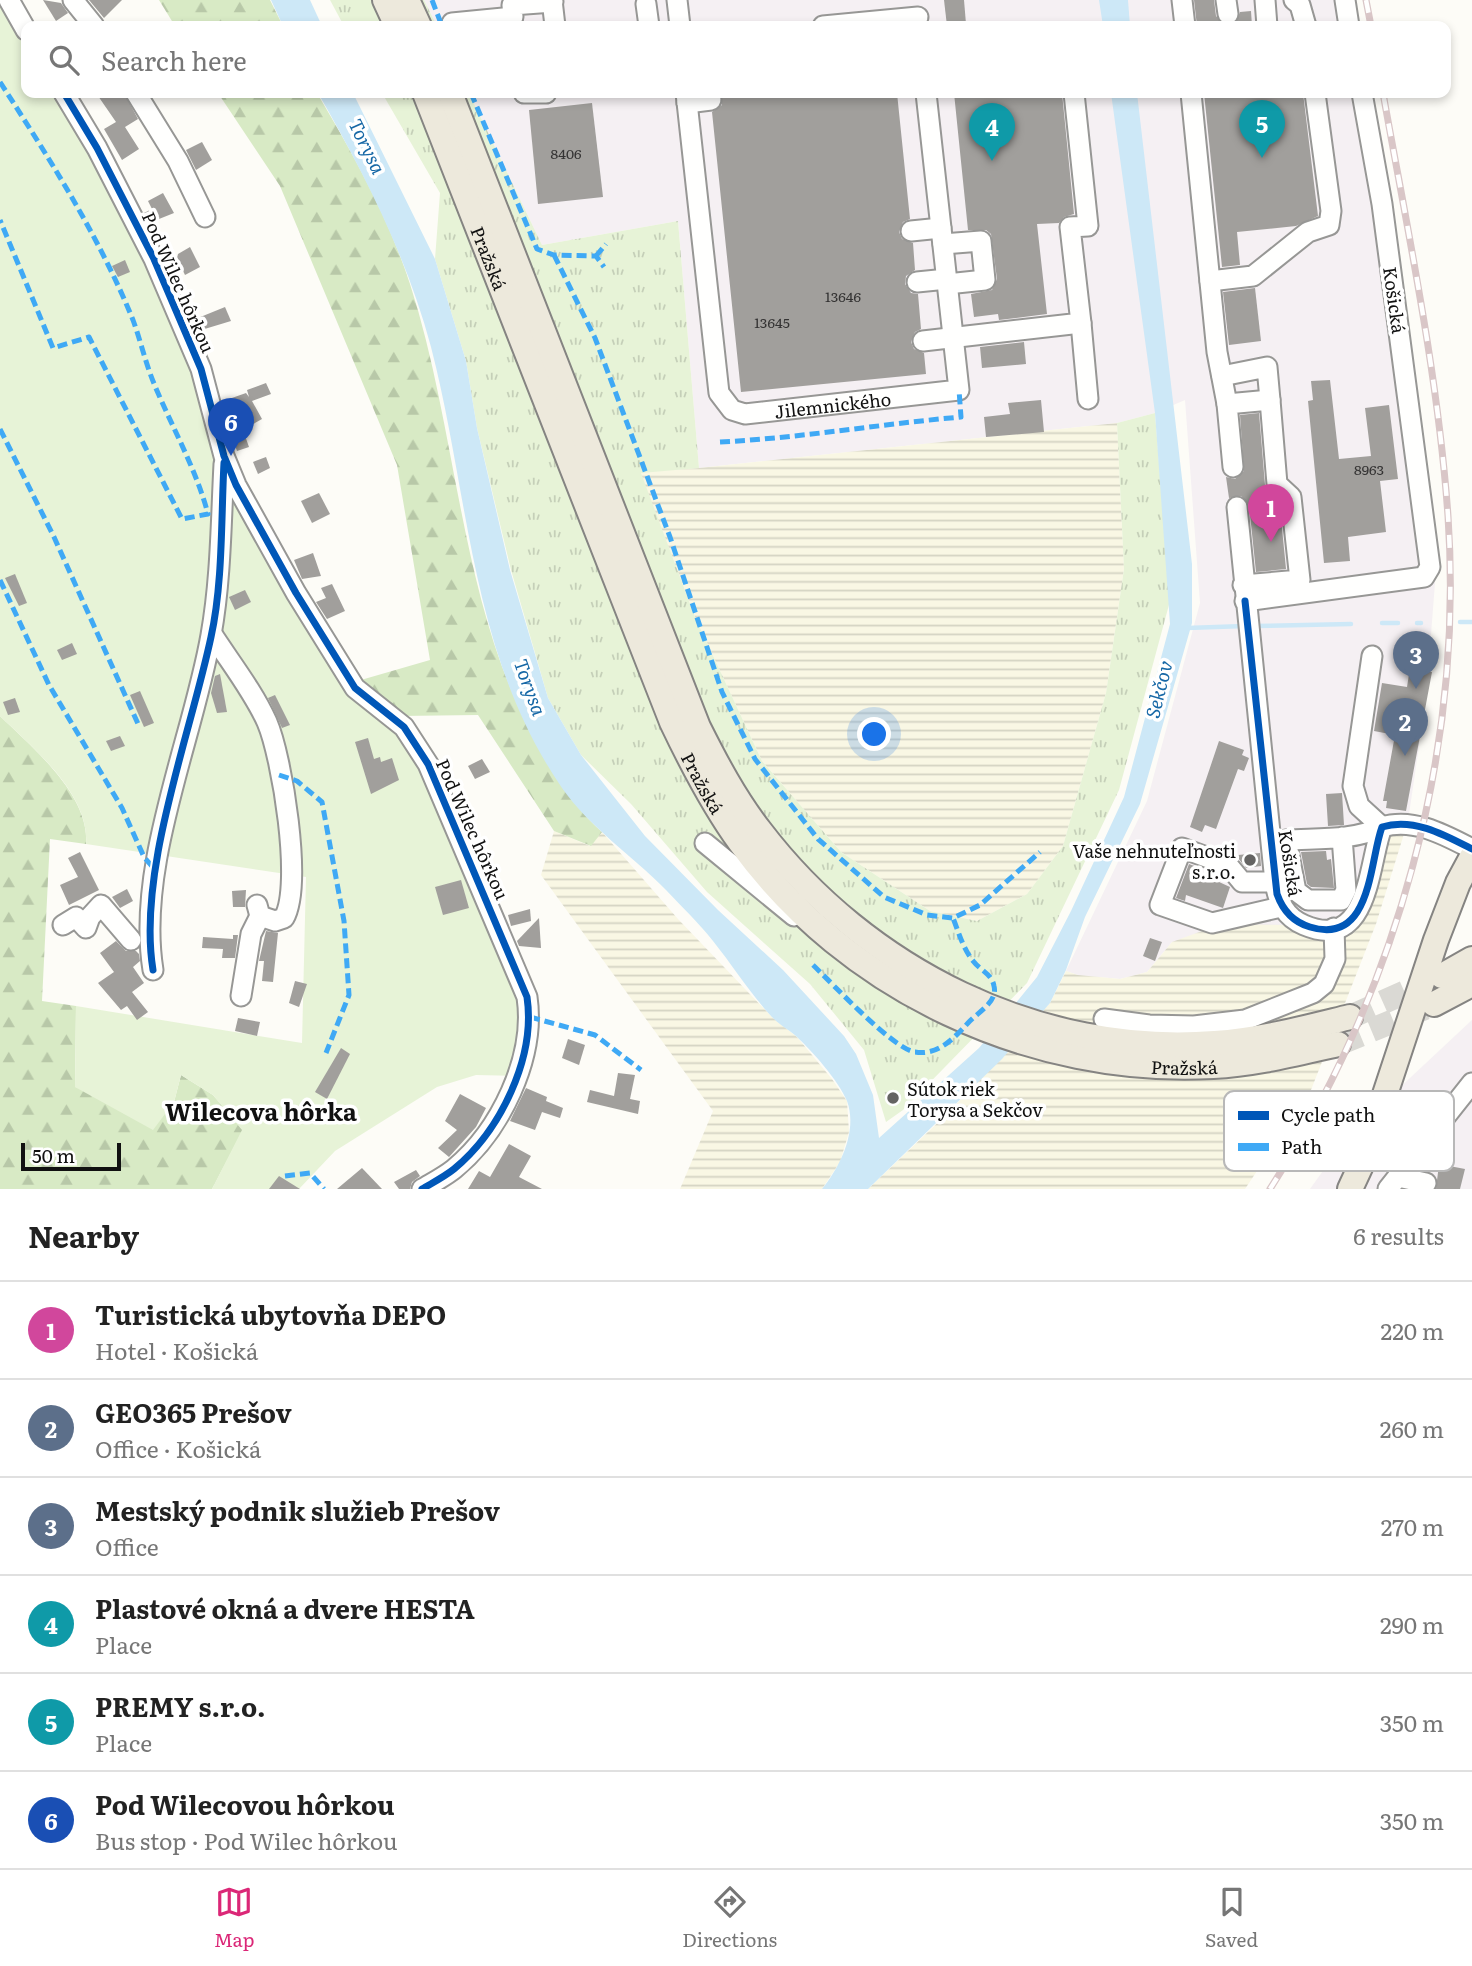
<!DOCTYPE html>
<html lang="en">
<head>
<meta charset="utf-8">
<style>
  :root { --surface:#fff; --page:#f6f6f6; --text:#222; --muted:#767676; --line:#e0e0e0; --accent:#db2777 }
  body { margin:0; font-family:Literata,serif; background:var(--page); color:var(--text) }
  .scale { position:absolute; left:21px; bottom:18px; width:100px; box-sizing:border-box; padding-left:7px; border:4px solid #111; border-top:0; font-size:19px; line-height:24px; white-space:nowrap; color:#111; -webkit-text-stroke:5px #fff; paint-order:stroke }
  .you { position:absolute; left:875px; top:735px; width:24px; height:24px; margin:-18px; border:5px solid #fff; border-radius:50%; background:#1a73e8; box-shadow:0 0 0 10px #1a73e833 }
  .badge { display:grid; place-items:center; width:46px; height:46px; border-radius:50%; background:var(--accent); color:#fff; font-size:23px; font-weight:700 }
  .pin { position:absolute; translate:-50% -58px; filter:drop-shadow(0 2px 4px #0008) }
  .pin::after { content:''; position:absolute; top:37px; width:24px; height:21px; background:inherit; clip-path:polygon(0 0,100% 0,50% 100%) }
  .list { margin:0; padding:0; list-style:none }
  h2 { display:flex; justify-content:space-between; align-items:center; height:91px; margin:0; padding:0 28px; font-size:30px }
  h2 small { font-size:23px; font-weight:400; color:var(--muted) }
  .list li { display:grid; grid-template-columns:46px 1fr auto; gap:21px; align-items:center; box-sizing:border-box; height:98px; padding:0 28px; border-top:2px solid var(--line) }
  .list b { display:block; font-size:26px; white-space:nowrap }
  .list p { margin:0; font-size:23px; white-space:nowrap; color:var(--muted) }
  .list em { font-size:23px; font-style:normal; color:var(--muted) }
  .icon { flex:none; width:38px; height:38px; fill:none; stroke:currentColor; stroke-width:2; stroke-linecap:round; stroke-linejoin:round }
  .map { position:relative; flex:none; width:1472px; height:1189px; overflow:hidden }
  .search { position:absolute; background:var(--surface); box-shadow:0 4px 10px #0003; left:21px; right:21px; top:21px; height:77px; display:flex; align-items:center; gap:18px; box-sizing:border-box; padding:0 24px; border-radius:14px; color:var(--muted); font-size:26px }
  .sheet { height:679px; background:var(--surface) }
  nav { display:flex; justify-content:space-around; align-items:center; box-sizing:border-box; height:98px; border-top:2px solid var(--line); background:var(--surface); font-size:19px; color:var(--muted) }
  nav a { display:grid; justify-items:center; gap:4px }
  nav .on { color:var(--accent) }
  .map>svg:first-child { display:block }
</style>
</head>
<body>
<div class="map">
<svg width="1472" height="1189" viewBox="0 0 1472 1189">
  <defs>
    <pattern id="farmland-rules" width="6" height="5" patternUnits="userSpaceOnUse" patternTransform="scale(1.75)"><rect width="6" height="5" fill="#f9f7e4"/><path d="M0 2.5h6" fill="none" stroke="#d4d3c3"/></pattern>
    <pattern id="grass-tufts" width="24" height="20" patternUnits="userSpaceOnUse" patternTransform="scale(1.75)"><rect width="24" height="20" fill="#e7f3d7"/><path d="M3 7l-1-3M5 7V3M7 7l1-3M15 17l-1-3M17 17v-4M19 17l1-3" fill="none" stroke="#c5cfb8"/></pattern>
    <pattern id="forest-firs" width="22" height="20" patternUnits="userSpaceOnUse" patternTransform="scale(1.75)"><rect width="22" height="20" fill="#d8eac5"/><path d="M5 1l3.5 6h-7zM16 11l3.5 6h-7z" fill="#b8c8a8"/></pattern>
  </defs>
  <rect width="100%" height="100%" fill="#fdfcf7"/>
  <g fill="#f5f0f3">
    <path d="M424,0h931l5,26h-923z"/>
    <path d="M469,93h902l65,477 -10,129 -18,122 -49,95 -187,26 -25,30 -27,7 -42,-4 -12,-4 81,-170 53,-198 -15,-203 -30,13 -38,10 -418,45 -21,-247 -136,24z"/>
    <path d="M1472,1020v169h-162l38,-53z"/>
  </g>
  <g fill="url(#farmland-rules)">
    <path d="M1117,423l7,146 -18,124 -43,153 -36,48 -50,27 -47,-10 -89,-59 -79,-91 -67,-144 -55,-145 59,-4z"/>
    <path d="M1384,821h24l-32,103 -65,166 -66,99h-377l81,-77 101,-109 16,-32 12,4 42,4 27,-7 25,-30 49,-18 70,1 67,-9z"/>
    <path d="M554,831l36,15 12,-14 76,87 94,98 25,20 35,42 15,22 2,31 -9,30 -18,27h-142l33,-78 -172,-236z"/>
  </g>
  <g fill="url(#grass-tufts)">
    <path d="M330,0h94l13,26h-93z"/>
    <path d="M382,93h87l73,152 136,-24 21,247 -58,5 54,144 67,144 79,91 89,59 47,10 50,-27 36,-48 43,-153 18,-124 -7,-146 38,-10 15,188 -51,189 -92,193 -124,127 -17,12 -22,-72 -54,-66 -103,-92 -76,-88 -50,-49 -33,-57 -37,-128 -34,-142 -11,-67 -31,-102 5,-66z"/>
  </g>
  <g fill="url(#forest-firs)">
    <path d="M159,0h111l13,26h-108z"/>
    <path d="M218,93h99c36,61 71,123 93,191 52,161 49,342 143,486 15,23 28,44 49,62l-11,14 -37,-15 -76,-116 -78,1 -46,-34 76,-22 -33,-195 -117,-279z"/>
    <path d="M0,716c32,31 90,79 86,128l-36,-5 -8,162 34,5 -1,81 99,15 7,-27 32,20 30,35 -31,59h-212z"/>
  </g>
  <path fill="#e7f3d7" d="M0,0l26,27v66h39l88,140 69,176 -2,41 20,62 28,51 40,55 30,52 62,46 126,299 -11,61 -39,-1 -39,12 -102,64 -36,38h-87l30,-59 -29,-35 -32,-20 -7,27 -21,28 -78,-43 1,-81 226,37 4,-166 -220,-33c4,-50 -54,-97 -86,-128z"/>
  <g fill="#cde8f7">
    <path d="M271,0h39l12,26h-39z"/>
    <path d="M1099,0h29l2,26h-27z"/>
    <path d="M318,93h35l82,166 31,102 11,67 33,142 38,128 33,57 64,81 73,74 65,60 61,66 12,18 17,41 6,43 100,-90 58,-71 34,-66 53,-114 46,-173 -15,-211 -44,-320h26l55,471v59l-52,181 -55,113 -19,53 -16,33 -48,56 -134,130h-46c18,-22 36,-58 25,-88 -9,-21 -34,-49 -51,-65 -8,-7 -18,-12 -25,-20 -21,-23 -38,-50 -58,-75 -14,-18 -32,-35 -47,-51 -34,-35 -76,-62 -104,-102 -92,-134 -92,-290 -131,-441 -24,-90 -67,-174 -113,-254z"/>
  </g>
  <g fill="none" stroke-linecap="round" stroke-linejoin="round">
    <g stroke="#cde8f7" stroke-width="4.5">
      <path d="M1460,622h12"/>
      <path d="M1382,623h16"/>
      <path d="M1417,623h4"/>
      <path d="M1254,626l97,-2"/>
      <path d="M1187,628l58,-2"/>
    </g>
  </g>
  <g fill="#a19f9c">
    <path d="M43,0l18,3 7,10 -12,8z"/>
    <path d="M89,0h33l-18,18z"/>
    <path d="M944,0h20l2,24 -19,2z"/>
    <path d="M1194,0h20l2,16 8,10 12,-3 4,-11 11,-1 1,15h-55z"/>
    <path d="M96,93h28l14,26 -13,8 14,22 -17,11 -18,-31 12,-7z"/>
    <path d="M721,93h176l13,126 -7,3 -4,10 3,7 11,4 2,27 -9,6 -1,8 6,9 7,1 3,35 -6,3 -4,10 3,7 10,4 2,21 -185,18 -29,-280 10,-7z"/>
    <path d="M954,93h108l12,121 -10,3 -5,6 -22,1 10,90 -48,6 -1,-6 -24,3 -3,-23 21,-4 5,-11 -6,-45 -5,-4h-18z"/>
    <path d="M1204,93h99l15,123 -22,10 -59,6 3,33 -18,2z"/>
    <path d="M592,103l11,94 -65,7 -9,-94z"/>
    <path d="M202,142l10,18 -16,10 -10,-20z"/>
    <path d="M163,193l11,20 -25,10 -5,-10 8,-4 -4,-8z"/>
    <path d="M190,247l10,20 -15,8 -8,-17 1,-4z"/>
    <path d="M125,260l5,12 -12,5 -6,-11z"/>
    <path d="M1255,288l6,53 -32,4 -6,-53z"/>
    <path d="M225,307l6,14 -33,10 -5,-11z"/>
    <path d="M1024,342l2,22 -44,4 -2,-21z"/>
    <path d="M1330,380l9,79 32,-3 -6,-48 24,-3 9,74 -18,2 6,51 -38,5 2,24 -26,2 -16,-162 5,-1 -2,-19z"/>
    <path d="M266,383l5,11 -19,7 10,18 -21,12 2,-1 6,17 -12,4 -6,-17 9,-3 -11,-32 17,-6 3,4 -2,-7z"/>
    <path d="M1041,400l3,32 -58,5 -2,-20 26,-3 -2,-11z"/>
    <path d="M1259,413l6,72 7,11 1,13 7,-1 6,61 -30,3 -7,-67 -8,-9 -12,2 -3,-21 9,2 9,-8 -4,-56z"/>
    <path d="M266,457l4,11 -12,6 -5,-12z"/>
    <path d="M319,493l11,21 -18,9 -11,-22z"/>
    <path d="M313,553l8,23 -19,3 -8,-19z"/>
    <path d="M15,574l12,29 -8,3 -14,-28z"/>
    <path d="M332,584l13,27 -18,8 -11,-17 10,-4 -5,-10z"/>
    <path d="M245,590l6,12 -16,8 -6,-13z"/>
    <path d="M72,643l5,11 -15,6 -5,-10z"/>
    <path d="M1410,668l22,4 -26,139 -20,-3 1,-7h-4l12,-66 -21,-4 8,-48 25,4z"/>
    <path d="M220,674l7,38 -10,1 -6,-20 4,-17z"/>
    <path d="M140,691l14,32 -10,4 -14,-32z"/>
    <path d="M275,695l15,30 -8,3 -14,-30z"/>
    <path d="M15,698l5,14 -12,3 -5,-13z"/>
    <path d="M120,736l5,10 -14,5 -5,-10z"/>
    <path d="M368,738l6,21 6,-2 1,5 11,-4 7,22 -28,14 -16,-52z"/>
    <path d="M1219,741l25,9 -2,5 7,3 -5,13 -6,-2 -22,60 -11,-4 -3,7 -12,-5z"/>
    <path d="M482,759l8,13 -15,7 -7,-13z"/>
    <path d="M1342,793l2,32 -16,1 -2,-32z"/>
    <path d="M1326,851l1,9 4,-1 3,29 -23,-1 -4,-3 -6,-32z"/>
    <path d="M80,852l19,38 -30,15 -9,-20 18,-8 -10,-19z"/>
    <path d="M1260,853l1,13 -15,2 -8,-10v-3z"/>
    <path d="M1189,864l8,3 -2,4 35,16 -7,21 -37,-13 -1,6 -9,-3z"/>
    <path d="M461,880l8,28 -26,7 -8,-28z"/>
    <path d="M127,889l6,12 -13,7 -8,-11z"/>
    <path d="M246,890l-1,17h-12l-1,-16z"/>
    <path d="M530,909l1,12 -20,5 -3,-11z"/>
    <path d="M539,918l2,30 -22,-2 -2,-5z"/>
    <path d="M266,931l12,2 -5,49 -11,-1 2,-20h-5z"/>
    <path d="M233,935h5l-3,23h-13l1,-9 -21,-1 1,-11 30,2z"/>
    <path d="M1150,938l12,4 -7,19 -12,-5z"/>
    <path d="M116,941l10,10h10l3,3 1,7 -7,6 11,16 -12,9 16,20 -11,8 -10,-14 -6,4 -23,-27 16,-11 -14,-19z"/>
    <path d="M295,981l12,3 -8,23 -10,-4z"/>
    <path d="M238,1018l22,4 -3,14 -22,-5z"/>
    <path d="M568,1039l17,6 -6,20 -17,-7z"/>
    <path d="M341,1048l9,6 -23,45 -12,-7z"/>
    <path d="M618,1073l17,2 -5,24 10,2 -2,13 -51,-12 3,-12 24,6z"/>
    <path d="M526,1088l21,9 -1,4 17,7 -3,10 -18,-6 -7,18 -25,-9z"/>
    <path d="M460,1094l26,14 -10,19 -27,30 -11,-9 19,-18 -12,-9z"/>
    <path d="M509,1144l22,12 -12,21 23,12h-74l11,-18 11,6z"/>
    <path d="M1439,1164l26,5 -5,20h-24z"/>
    <path d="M362,1168l20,21h-45z"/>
    <path d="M416,1170l4,6 -8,6 -2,7h-11l-5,-7z"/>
    <path d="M279,1176l21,13h-31z"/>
  </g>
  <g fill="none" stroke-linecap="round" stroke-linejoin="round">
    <g stroke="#dad9d4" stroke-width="24" stroke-dasharray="24 12" stroke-linecap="butt">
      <path d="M1350,1017l85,-38"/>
      <path d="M1338,1044l87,-36"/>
    </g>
    <g stroke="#979795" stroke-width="23">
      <g id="minor">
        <path d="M9,0l17,30"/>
        <path d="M73,0l21,26"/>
        <path d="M552,0l3,26"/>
        <path d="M677,0l3,26"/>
        <path d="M1182,0l3,26"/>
        <path d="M1226,0l2,14"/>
        <path d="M1265,0l2,26"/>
        <path d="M1294,0l6,5 6,21"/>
        <path d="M1345,0l4,26"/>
        <path d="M646,4l3,22"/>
        <path d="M452,23l61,-6 -1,-12 41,-3"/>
        <path d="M823,26l95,-9"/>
        <path d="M64,93l33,55 57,111 47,110 23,87 12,29 60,108 59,95 49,39 24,37 99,233c9,61 -27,134 -73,172 -10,8 -22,14 -32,20"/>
        <path d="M136,93l42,68 27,56"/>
        <path d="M524,93h22"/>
        <path id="s1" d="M686,93l33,300 13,17 13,4 214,-24 -33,-297"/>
        <path d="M1191,93l26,259 10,52"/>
        <path d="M687,103l24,-3"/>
        <path d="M911,231l30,-3"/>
        <path d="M943,244l38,-3 4,39 -38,4"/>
        <path d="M1210,281l43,-5 55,-44 21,-7 2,-14 -16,-118"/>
        <path d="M917,282l30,-3"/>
        <path d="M1081,323l7,76"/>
        <path d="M923,341l158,-18 -11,-96 18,-1 -14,-133"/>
        <path d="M1222,376l45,-9 3,33"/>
        <path d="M1233,467l-6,-63 43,-4 7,84 14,13 9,83 -57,5"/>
        <path d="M1237,507l38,375c3,20 10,35 29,43 66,28 64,-62 78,-98 31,-10 63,8 90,22"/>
        <path d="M1245,601l179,-24 6,-10 -48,-363 -20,-111"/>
        <path d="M212,634c18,28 41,57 55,88 15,35 36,163 17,196l-9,3 -15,-5 -3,-11"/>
        <path d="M1342,837l4,53 -5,10h-33l-12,-9 -10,-51c32,-2 66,1 96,-13l-23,-21 -6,-20 19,-130"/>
        <path d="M705,843l89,73"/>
        <path d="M1275,882h-33l-14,-17 -46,-17 -22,57 52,18 69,-16"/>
        <path d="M63,925l13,-8 10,11 4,-11 11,-12 30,35"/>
        <path d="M153,970c-17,-105 40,-231 58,-335 10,-56 10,-115 13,-171"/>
        <path d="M241,996l10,-62 9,-18"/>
        <path d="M1104,1019l45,6 45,1 51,-6 68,-27 11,-9 11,-25 -1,-31"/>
        <path d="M1383,1098l50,33"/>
        <path d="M1398,1177l28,6"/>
        <path d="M1388,1189l84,-106"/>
      </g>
    </g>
    <g stroke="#858482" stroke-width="28">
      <g id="major">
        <path d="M385,0l12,26"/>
        <path d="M407,0l12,26"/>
        <path id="s2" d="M425,93l247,629c20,42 41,83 68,120 107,148 292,234 473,224 43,-2 84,-13 125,-22"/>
        <path d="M450,93l248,634c18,36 37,72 62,104 106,139 279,226 455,212 46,-3 90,-15 135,-26"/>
        <path d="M1442,976l30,-17"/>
        <path d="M1434,1004l38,-20"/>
        <path d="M1350,1189l13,-28 73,-221 22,-57 14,-26"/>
      </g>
    </g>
    <use href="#minor" stroke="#fffffe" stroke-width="19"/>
    <use href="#major" stroke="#ede9dc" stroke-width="24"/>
    <g stroke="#d9c6c7" stroke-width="7">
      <g id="rail">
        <path d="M1366,0l5,26"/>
        <path d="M1270,1189c127,-199 194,-437 178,-673 -10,-142 -40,-283 -65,-423"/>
      </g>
    </g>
    <use href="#rail" stroke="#fff" stroke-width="4.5" stroke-dasharray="13" stroke-linecap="butt"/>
    <g stroke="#3fa9f5" stroke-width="5" stroke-dasharray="10 5" stroke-linecap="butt">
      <path d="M432,0l10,26"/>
      <path d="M0,82c49,76 99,154 133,238 8,22 13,45 22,66 18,43 41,83 53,128l-26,5 -93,-182 -36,11 -53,-128"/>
      <path d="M471,93l66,156 17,6 42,1 8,11"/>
      <path d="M554,255l41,83 75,199 52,155 33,67 63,80 66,58 43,18 26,3 27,-13 60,-53"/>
      <path d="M596,256l10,-12"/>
      <path d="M0,429l54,108 85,189"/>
      <path d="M720,442c81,-4 160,-18 241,-25l-2,-27"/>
      <path d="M0,580l49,105 73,123 22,49 13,15"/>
      <path d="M279,775l18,6 25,21 22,119 5,74 -23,58"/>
      <path d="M813,965c19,18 80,84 102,87 23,4 39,-14 53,-29 10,-11 30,-21 26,-37 -2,-12 -14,-16 -20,-24 -11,-13 -15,-29 -21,-44"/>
      <path d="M530,1017l65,18 46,35"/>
      <path d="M285,1176l25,-3 14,16"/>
    </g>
    <g stroke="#fff" stroke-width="11">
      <g id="cycleway">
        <path d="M64,93l33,55 57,111 47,110 23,87 12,29 60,108 59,95 49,39 24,37 99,233c9,61 -27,134 -73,172 -10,8 -22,14 -32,20"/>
        <path d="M1245,601l32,293c6,17 16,28 33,33 62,19 59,-65 72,-100 31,-10 63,8 90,22"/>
        <path d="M153,970c-16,-98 37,-234 58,-333 12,-54 10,-118 13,-174"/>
      </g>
    </g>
    <use href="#cycleway" stroke="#0057b8" stroke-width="7"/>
  </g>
  <g fill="#646362" stroke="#fff" stroke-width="2.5">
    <circle cx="1250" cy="860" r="7"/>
    <circle cx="893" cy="1098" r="7"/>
  </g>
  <g text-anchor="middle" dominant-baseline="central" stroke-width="7" stroke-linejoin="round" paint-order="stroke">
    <g font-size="14" fill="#353434">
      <text x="566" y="153">8406</text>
      <text x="843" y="296">13646</text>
      <text x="772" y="322">13645</text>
      <text x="1369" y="469">8963</text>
    </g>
    <g font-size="18" fill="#111" stroke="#fff">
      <text stroke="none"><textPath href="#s2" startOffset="177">Pražská</textPath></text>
      <text transform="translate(179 282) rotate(66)">Pod Wilec hôrkou</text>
      <text transform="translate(1395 300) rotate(82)">Košická</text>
      <text stroke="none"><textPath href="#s1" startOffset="425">Jilemnického</textPath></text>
      <text stroke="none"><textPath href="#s2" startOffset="744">Pražská</textPath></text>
      <text transform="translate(473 829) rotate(66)">Pod Wilec hôrkou</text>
      <text transform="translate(1291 863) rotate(81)">Košická</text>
      <text stroke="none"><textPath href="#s2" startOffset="1330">Pražská</textPath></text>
    </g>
    <g font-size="18" fill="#111" stroke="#fff" text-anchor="end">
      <text x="1236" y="850">Vaše nehnuteľnosti<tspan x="1236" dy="21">s.r.o.</tspan></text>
      <text x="907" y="1088" text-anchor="start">Sútok riek<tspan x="907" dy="21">Torysa a Sekčov</tspan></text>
    </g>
    <g font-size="19" font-style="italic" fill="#1768a6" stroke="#fff">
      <text transform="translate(368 146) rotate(64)">Torysa</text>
      <text transform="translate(531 687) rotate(70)">Torysa</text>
      <text transform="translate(1158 689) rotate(-76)">Sekčov</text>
    </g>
    <g font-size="24" font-weight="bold" fill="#111" stroke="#fff">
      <text x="261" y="1110">Wilecova hôrka</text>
    </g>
  </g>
  <rect x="1224" y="1091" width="230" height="80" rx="10" fill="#fff" stroke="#b8b8b8" stroke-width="2"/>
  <rect x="1238" y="1111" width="31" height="9" fill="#0057b8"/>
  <rect x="1238" y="1143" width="31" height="8" fill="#3fa9f5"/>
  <g font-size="19" fill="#111">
    <text x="1281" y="1122">Cycle path</text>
    <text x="1281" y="1154">Path</text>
  </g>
</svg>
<div class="scale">50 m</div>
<div class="you"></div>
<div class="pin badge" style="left:1271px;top:542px;background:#d1479c">1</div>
<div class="pin badge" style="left:1405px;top:756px;background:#5c6f8a">2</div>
<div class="pin badge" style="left:1416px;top:689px;background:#5c6f8a">3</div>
<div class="pin badge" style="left:992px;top:161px;background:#0f9aa8">4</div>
<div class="pin badge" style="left:1262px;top:158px;background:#0f9aa8">5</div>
<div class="pin badge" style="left:231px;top:456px;background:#1a4fb4">6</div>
<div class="search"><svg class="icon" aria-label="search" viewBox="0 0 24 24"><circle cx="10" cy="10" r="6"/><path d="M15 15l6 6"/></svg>Search here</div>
</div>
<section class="sheet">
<h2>Nearby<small>6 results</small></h2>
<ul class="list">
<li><span class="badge" style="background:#d1479c">1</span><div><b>Turistická ubytovňa DEPO</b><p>Hotel · Košická</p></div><em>220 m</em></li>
<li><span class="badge" style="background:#5c6f8a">2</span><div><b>GEO365 Prešov</b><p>Office · Košická</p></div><em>260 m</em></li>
<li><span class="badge" style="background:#5c6f8a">3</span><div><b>Mestský podnik služieb Prešov</b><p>Office</p></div><em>270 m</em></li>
<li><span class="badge" style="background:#0f9aa8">4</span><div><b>Plastové okná a dvere HESTA</b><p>Place</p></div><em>290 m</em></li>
<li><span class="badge" style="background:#0f9aa8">5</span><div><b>PREMY s.r.o.</b><p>Place</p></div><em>350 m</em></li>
<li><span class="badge" style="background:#1a4fb4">6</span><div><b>Pod Wilecovou hôrkou</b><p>Bus stop · Pod Wilec hôrkou</p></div><em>350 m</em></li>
</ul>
</section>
<nav>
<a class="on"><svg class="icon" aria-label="map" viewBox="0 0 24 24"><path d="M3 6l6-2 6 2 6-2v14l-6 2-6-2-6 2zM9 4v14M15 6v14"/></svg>Map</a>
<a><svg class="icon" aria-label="directions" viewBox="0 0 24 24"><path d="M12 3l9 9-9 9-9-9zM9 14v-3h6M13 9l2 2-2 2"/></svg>Directions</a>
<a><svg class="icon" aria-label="saved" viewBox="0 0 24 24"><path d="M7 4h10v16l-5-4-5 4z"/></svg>Saved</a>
</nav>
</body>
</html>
